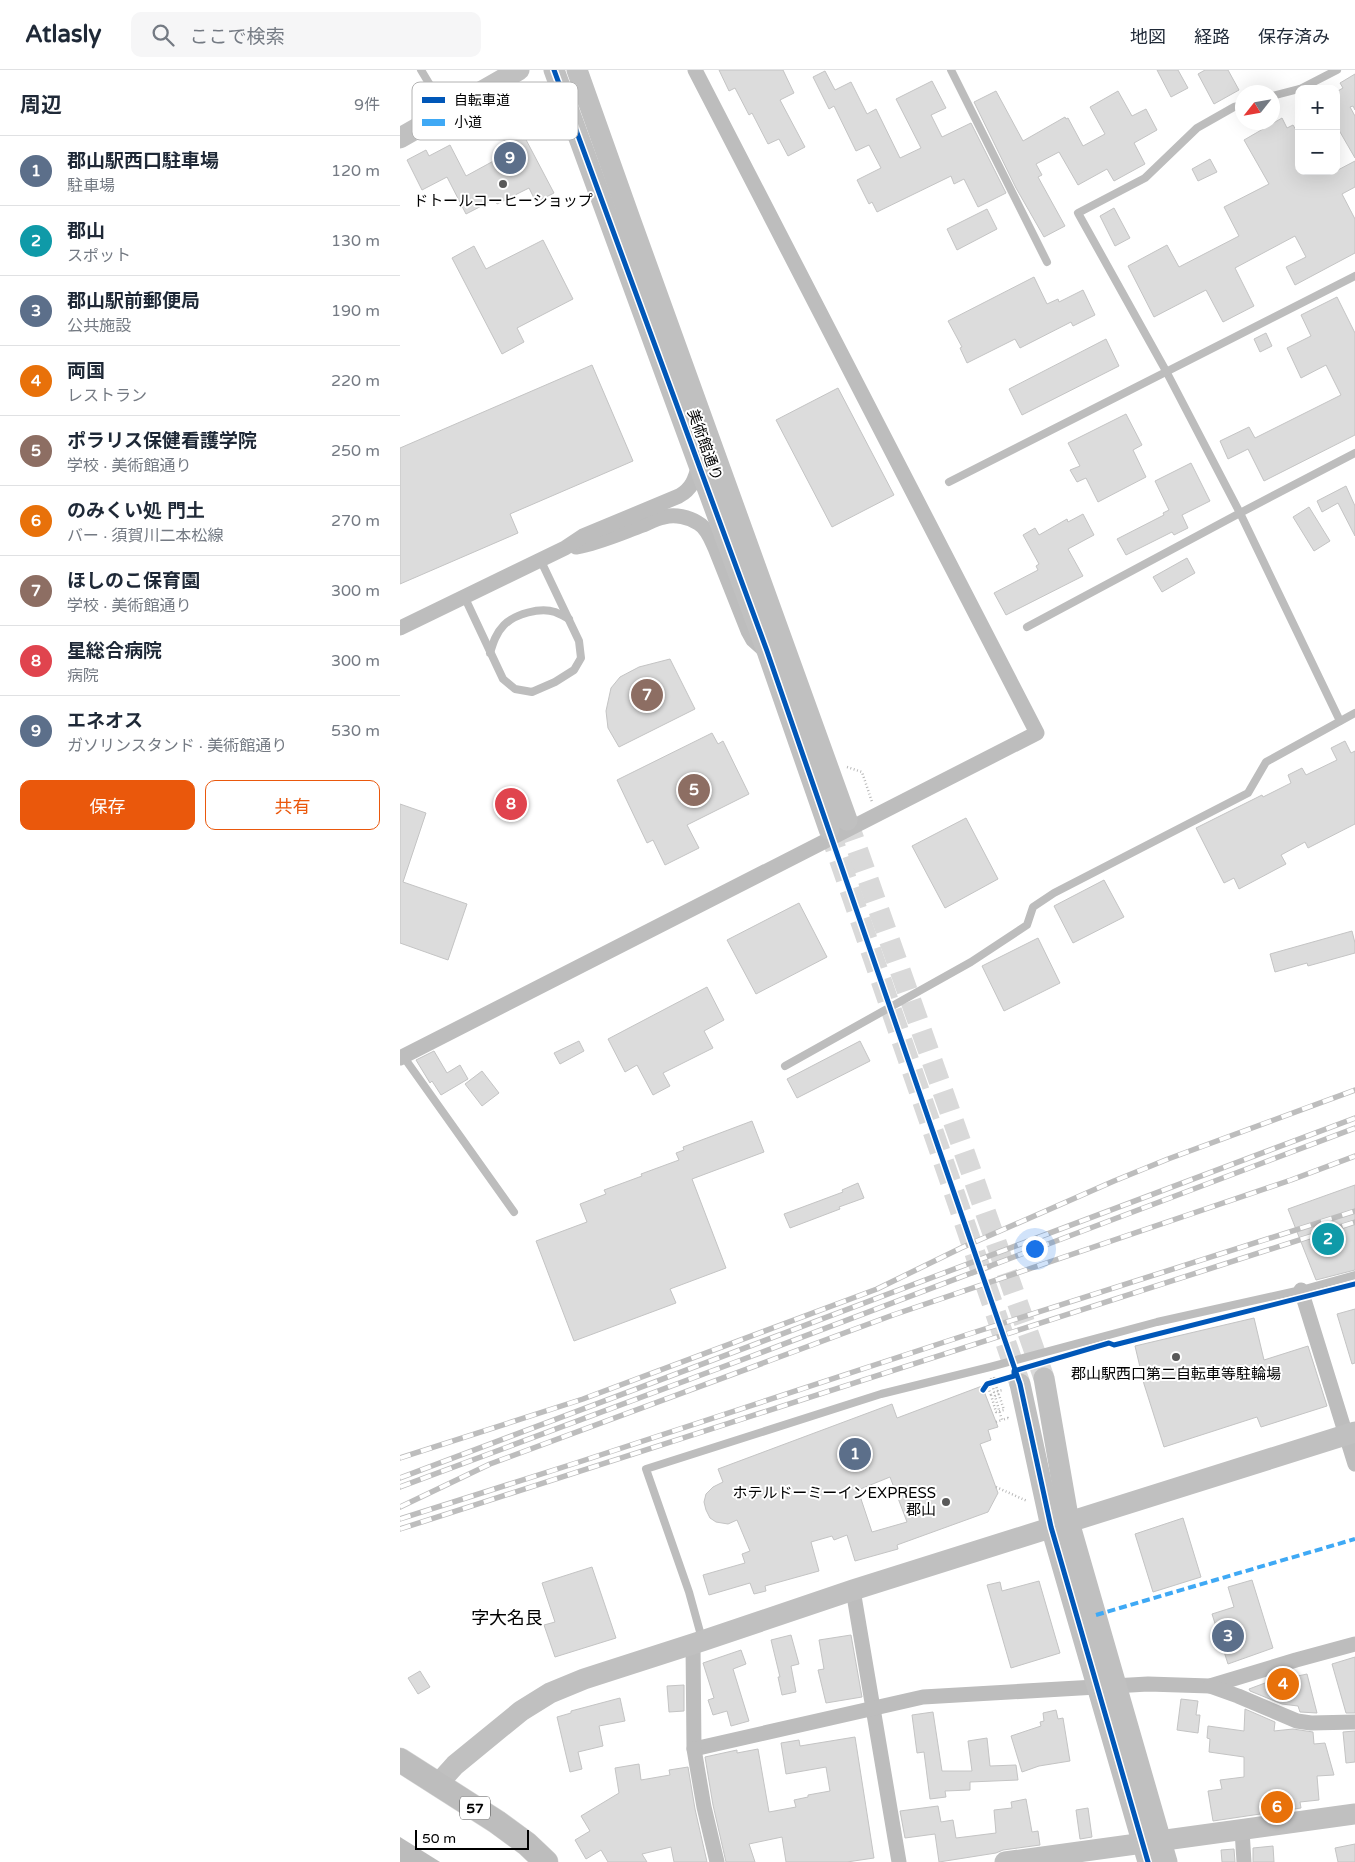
<!DOCTYPE html>
<html lang="ja">
<head>
<meta charset="utf-8">
<style>
  :root { --surface:#fff; --page:#f6f6f7; --text:#1f2937; --muted:#747a83; --line:#e0e1e3; --accent:#ea580c }
  body { margin:0; font-family:"Varela Round","Noto Sans JP",sans-serif; background:var(--page); color:var(--text) }
  .controls { position:absolute; right:15px; top:15px; display:grid; overflow:hidden; border-radius:10px; box-shadow:0 5px 20px #0002 }
  .controls button { width:45px; height:45px; display:grid; place-items:center; padding:0; border:0; border-bottom:1px solid var(--line); background:var(--surface); color:var(--text); font:25px sans-serif }
  .compass { position:absolute; left:835px; top:15px; width:45px; height:45px; border-radius:50%; background:var(--surface); box-shadow:0 5px 20px #0002; rotate:239deg }
  .scale { position:absolute; left:15px; bottom:12px; width:114px; box-sizing:border-box; padding-left:5px; border:2px solid #000; border-top:0; font-size:14px; line-height:18px; white-space:nowrap; color:#000; -webkit-text-stroke:4px #fff; paint-order:stroke }
  .you { position:absolute; left:634px; top:1178px; width:18px; height:18px; margin:-12px; border:4px solid #fff; border-radius:50%; background:#1a73e8; box-shadow:0 0 0 8px #1a73e833 }
  .badge { display:grid; place-items:center; width:32px; height:32px; border-radius:50%; background:var(--accent); color:#fff; font-size:16px; font-weight:700 }
  .pin { position:absolute; translate:-50% -50%; border:2px solid #fff; box-shadow:0 1px 5px #0006 }
  .list { margin:0; padding:0; list-style:none }
  h2 { display:flex; justify-content:space-between; align-items:center; height:65px; margin:0; padding:0 20px; font-size:21px }
  h2 small { font-size:16px; font-weight:400; color:var(--muted) }
  .list li { display:grid; grid-template-columns:32px 1fr auto; gap:15px; align-items:center; box-sizing:border-box; height:70px; padding:0 20px; border-top:1px solid var(--line) }
  .list b { display:block; font-size:19px; white-space:nowrap }
  .list p { margin:0; font-size:16px; white-space:nowrap; color:var(--muted) }
  .list em { font-size:16px; font-style:normal; color:var(--muted) }
  .actions { display:flex; gap:10px; padding:15px 20px }
  .actions a { flex:1; padding:11px 0; border:1px solid var(--accent); border-radius:10px; text-align:center; font-size:18px; color:var(--accent) }
  .actions .main { background:var(--accent); color:#fff }
  .icon { flex:none; width:28px; height:28px; fill:none; stroke:currentColor; stroke-width:2; stroke-linecap:round; stroke-linejoin:round }
  .map { position:relative; flex:none; width:955px; height:1792px; overflow:hidden }
  header { display:flex; align-items:center; gap:30px; box-sizing:border-box; height:70px; padding:0 25px; background:var(--surface); border-bottom:1px solid var(--line) }
  header strong { font-size:24px }
  nav { display:flex; gap:28px; margin-inline-start:auto; font-size:18px }
  .search { width:350px; height:45px; background:var(--page); display:flex; align-items:center; gap:12px; box-sizing:border-box; padding:0 18px; border-radius:10px; color:var(--muted); font-size:19px }
  main { display:flex }
  aside { flex:1; background:var(--surface) }
  .map>svg:first-child { display:block }
</style>
</head>
<body>
<header>
<strong>Atlasly</strong>
<div class="search"><svg class="icon" aria-label="search" viewBox="0 0 24 24"><circle cx="10" cy="10" r="6"/><path d="M15 15l6 6"/></svg>ここで検索</div>
<nav><a>地図</a><a>経路</a><a>保存済み</a></nav>
</header>
<main>
<aside>
<h2>周辺<small>9件</small></h2>
<ul class="list">
<li><span class="badge" style="background:#5c6f8a">1</span><div><b>郡山駅西口駐車場</b><p>駐車場</p></div><em>120 m</em></li>
<li><span class="badge" style="background:#0f9aa8">2</span><div><b>郡山</b><p>スポット</p></div><em>130 m</em></li>
<li><span class="badge" style="background:#5c6f8a">3</span><div><b>郡山駅前郵便局</b><p>公共施設</p></div><em>190 m</em></li>
<li><span class="badge" style="background:#e8710a">4</span><div><b>両国</b><p>レストラン</p></div><em>220 m</em></li>
<li><span class="badge" style="background:#8d6e63">5</span><div><b>ポラリス保健看護学院</b><p>学校 · 美術館通り</p></div><em>250 m</em></li>
<li><span class="badge" style="background:#e8710a">6</span><div><b>のみくい処 門土</b><p>バー · 須賀川二本松線</p></div><em>270 m</em></li>
<li><span class="badge" style="background:#8d6e63">7</span><div><b>ほしのこ保育園</b><p>学校 · 美術館通り</p></div><em>300 m</em></li>
<li><span class="badge" style="background:#e0444e">8</span><div><b>星総合病院</b><p>病院</p></div><em>300 m</em></li>
<li><span class="badge" style="background:#5c6f8a">9</span><div><b>エネオス</b><p>ガソリンスタンド · 美術館通り</p></div><em>530 m</em></li>
</ul>
<div class="actions"><a class="main">保存</a><a>共有</a></div>
</aside>
<div class="map">
<svg width="955" height="1792" viewBox="0 0 955 1792">
  <rect width="100%" height="100%" fill="#fff"/>
  <path fill="#bbb" d="M0,1767l40,25h-40z"/>
  <g fill="#dcdcdc" stroke="#c4c4c4" fill-rule="evenodd">
    <path d="M319,0h64l11,23 -14,7 25,47 -17,9 -9,-17 -11,5 -16,-31 -3,2 -14,-27 -6,3z"/>
    <path d="M757,0h21l10,18 -17,9z"/>
    <path d="M805,0h23l11,20 -25,14 -16,-30z"/>
    <path d="M425,1l10,19 16,-8 16,32 9,-5 24,49 21,-10 -25,-49 36,-18 14,27 -15,7 11,22 29,-14 35,70 -28,14 -14,-28 -10,5 -3,-8 -74,36 -5,-10 -3,2 -12,-24 24,-12 -12,-23 -13,6 -22,-45 -5,3 -16,-32z"/>
    <path d="M955,4v36l-2,-4 -3,1 5,9v42l-19,-33v-33l7,-4 -3,-5z"/>
    <path d="M596,21l27,50 42,-24 1,2 2,-1 15,28 22,-12 -15,-27 28,-16 14,25 14,-7 11,21 -23,13 11,21 -31,17 -7,-12 -29,16 -19,-33 -23,12 6,11 -4,2 27,49 -21,11 -28,-49 -42,-86z"/>
    <path d="M113,45l41,78 -18,9 -7,-14 -32,16 -2,-5 -29,15 -19,-37 -25,13 -15,-30 19,-10 3,6 21,-11 16,31 44,-24 -14,-28z"/>
    <path d="M882,48l5,10 6,-3 6,10v36h37l19,-10v26l-13,7 13,25v34l-60,32 -9,-18 20,-10 -11,-21 -60,32 19,38 -31,16 -17,-32 -52,27 -26,-51 39,-21 12,22 60,-31 -15,-29 45,-23 -25,-44z"/>
    <path d="M810,89l7,13 -19,9 -6,-12z"/>
    <path d="M714,138l16,30 -15,8 -15,-30z"/>
    <path d="M587,139l10,20 -40,21 -10,-21z"/>
    <path d="M143,170l30,59 -56,29 7,14 -22,12 -50,-96 22,-12 12,23z"/>
    <path d="M634,207l13,27 11,-5 1,3 24,-12 12,25 -22,11 -2,-4 -51,26 -5,-9 -48,24 -7,-15 2,-1 -14,-26z"/>
    <path d="M937,227l18,36v102l-91,46 -16,-32 -20,10 -8,-18 29,-14 6,11 86,-43 -15,-30 -25,13 -14,-30 24,-12 -10,-21z"/>
    <path d="M866,263l6,13 -12,6 -6,-13z"/>
    <path d="M706,269l13,27 -97,49 -13,-26z"/>
    <path d="M192,295l41,96 -123,53 8,19 -118,51v-136z"/>
    <path d="M438,318l56,107 -62,32 -56,-107z"/>
    <path d="M726,344l16,31 -9,5 13,27 -48,25 -12,-24 -9,4 -7,-12 10,-4 -12,-23z"/>
    <path d="M791,393l19,38 -28,14 6,13 -14,7 -2,-3 -46,23 -9,-16 47,-24 -1,-2 6,-3 -14,-29z"/>
    <path d="M946,416l9,20v30l-17,-33 -16,9 -5,-11z"/>
    <path d="M909,437l21,34 -16,10 -21,-34z"/>
    <path d="M683,444l11,21 -26,14 15,27 -77,39 -12,-22 44,-23 -2,-4 3,-2 -16,-29 12,-7 4,7 28,-16 1,3z"/>
    <path d="M787,488l8,15 -33,19 -9,-15z"/>
    <path d="M270,589l25,50 -76,38 -11,-19 -2,-17 5,-23 9,-11 19,-10z"/>
    <path d="M312,663l6,11 5,-3 26,53 -62,31 12,23 -34,17 -12,-25 -6,3 -30,-63z"/>
    <path d="M945,671l6,12 4,-2v73l-47,24 -3,-6 -24,13 5,9 -47,25 -5,-11 -10,5 -28,-55 66,-33 1,2 28,-14 -3,-8 14,-7 4,7 31,-15 -6,-12z"/>
    <path d="M0,734l26,9 -23,69 64,22 -19,56 -48,-17z"/>
    <path d="M566,748l32,61 -53,29 -33,-62z"/>
    <path d="M704,810l20,37 -51,26 -19,-37z"/>
    <path d="M399,833l28,54 -71,37 -29,-54z"/>
    <path d="M952,861l3,12v10l-47,13 -1,-3 -32,9 -5,-18z"/>
    <path d="M638,868l22,45 -56,28 -22,-45z"/>
    <path d="M307,917l17,33 -20,11 9,17 -50,25 7,13 -17,9 -16,-30 -12,7 -17,-33z"/>
    <path d="M179,971l5,10 -24,13 -6,-11z"/>
    <path d="M460,971l10,20 -73,37 -10,-19z"/>
    <path d="M34,981l13,22 13,-8 8,14 -27,16 -9,-14 -2,2 -14,-23z"/>
    <path d="M82,1001l17,22 -17,13 -17,-22z"/>
    <path d="M352,1051l12,31 -72,27 34,89 -56,21 6,14 -102,38 -38,-100 51,-19 -7,-18 26,-10 -2,-4 38,-14 -1,-2 38,-14 -3,-7 8,-3 -1,-3z"/>
    <path d="M458,1113l6,15 -25,9 1,2 -50,19 -6,-14 59,-22 -1,-2z"/>
    <path d="M955,1115v85l-39,10 -28,-71z"/>
    <path d="M955,1239v54l-3,1 -15,-50z"/>
    <path d="M854,1248l10,42 44,-14 19,60 -66,21 -4,-10 -93,30 -20,-63 -9,-38z"/>
    <path d="M582,1316l16,41 -10,3 3,10 -11,4 18,49 -10,19 -91,33 1,4 -43,12 -8,-26 -13,5 -2,-4 -21,6 8,29 -54,15 1,5 -12,3 -4,-11 -41,12 -6,-20 42,-12 -3,-9 8,-3 -13,-31 -9,4 -12,-2 -6,-4 -4,-8 -2,-8 2,-8 7,-7 10,-5 -5,-13 174,-65 5,14zM490,1407l17,45 -35,10 -14,-42z"/>
    <path d="M783,1448l18,59 -48,15 -18,-58z"/>
    <path d="M192,1497l24,71 -61,19 -11,-32 11,-3 -13,-39z"/>
    <path d="M852,1510l21,68 -45,16 -16,-50 22,-7 -6,-20z"/>
    <path d="M639,1511l21,72 -49,15 -24,-83 13,-3 2,9z"/>
    <path d="M391,1565l8,29 -8,2 5,26 -14,3 -4,-18h2l-9,-37z"/>
    <path d="M451,1565l11,62 -36,6 -8,-33 6,-1 -5,-29z"/>
    <path d="M341,1580l5,14 -13,5 16,52 -18,5 -4,-15 -14,4 -5,-15 6,-2 -11,-35z"/>
    <path d="M955,1587v56h-9l-14,-49z"/>
    <path d="M20,1601l10,16 -12,7 -10,-16z"/>
    <path d="M907,1604l10,39 -17,-1 -2,-6 -16,-2 -32,-13 -1,-2 16,-6z"/>
    <path d="M284,1615v26l-15,1 -2,-26z"/>
    <path d="M220,1628l5,23 -26,5 4,20 -25,6 4,17 -12,3 -13,-55 14,-4v-2z"/>
    <path d="M781,1629l17,2 -2,14h4l-2,18 -21,-3z"/>
    <path d="M845,1639l30,13 -1,9 19,-2 20,3 1,12 11,-1 9,32 -17,1 2,24 -19,2 1,6 -88,13 -5,-30 14,-2 -2,-9 24,-3v-20l-35,-5 1,-13 -3,-1 1,-12 36,5z"/>
    <path d="M656,1640l2,9 5,-1 7,43 -31,5 -17,6 -11,-36 30,-10 -1,-4 4,-1 -1,-8z"/>
    <path d="M533,1642l9,59h30l-4,-30 19,-3 3,28 26,-1 2,15 -48,2v8l-25,1 1,6 -16,2 -6,-47 -7,1 -5,-38z"/>
    <path d="M955,1661v31l-9,1 -3,-31z"/>
    <path d="M455,1667l19,121 -27,4h-61l-4,-25 -33,7 6,18h-29l-13,-57 -8,-48 32,-7v3l21,-4 11,63 27,-5 -2,-7 14,-3v-2l22,-4 -4,-24 -40,7 -5,-31 18,-3 1,6z"/>
    <path d="M239,1694l2,16 29,-5 -1,-5 19,-3 7,42 12,53h-33l-3,-15 -29,7 5,8h-39l-7,-12 -15,9 -11,-19 15,-9 -9,-15 38,-23 -4,-25z"/>
    <path d="M626,1729l6,33 6,-1 2,14 -37,5 -7,3 -57,9 -4,-28 -30,4 -5,-27 38,-5 3,16 12,-2 3,18 40,-5 -2,-23 18,-2 -1,-6z"/>
    <path d="M688,1738l4,29 -12,2 -4,-29z"/>
    <path d="M955,1774v18h-17l-3,-14z"/>
    <path d="M873,1776l1,16h-21v-14z"/>
    <path d="M834,1779l1,13h-13l-1,-12z"/>
  </g>
  <g fill="none" stroke-linecap="round" stroke-linejoin="round">
    <g stroke="#d9d9d9" stroke-width="21" stroke-dasharray="21 11" stroke-linecap="butt">
      <path d="M447,750l197,558"/>
      <path d="M429,759l191,555"/>
    </g>
    <g stroke="#dbdbdb" stroke-width="25">
      <path id="primary" d="M0,1690l97,62 30,22 19,18"/>
    </g>
    <g stroke="#b8b8b8" stroke-width="2.5" stroke-dasharray="1 2.5" stroke-linecap="butt">
      <path d="M447,697l15,5 10,30"/>
      <path d="M594,1307l2,9"/>
      <path d="M591,1308l3,14 9,-2"/>
      <path d="M587,1314l4,11"/>
      <path d="M599,1324l-4,2 7,24 6,-2 1,1"/>
      <path d="M596,1352l6,-2"/>
      <path d="M596,1417l31,14"/>
    </g>
    <g stroke="#bdbdbd" stroke-width="8">
      <path d="M21,0l24,40"/>
      <path d="M551,0l96,192"/>
      <path d="M900,19l37,-19"/>
      <path d="M872,26l27,-7"/>
      <path d="M842,35l-8,2 -37,21 -52,50 -67,35 88,158 74,142 100,208"/>
      <path d="M549,412l406,-206"/>
      <path d="M64,526l39,83 12,10 17,3 23,-10 19,-12 7,-12 -2,-17 -39,-82"/>
      <path d="M627,557l213,-114 115,-60"/>
      <path d="M90,583c3,-10 6,-20 14,-28 11,-11 36,-18 51,-13 5,2 9,4 14,7"/>
      <path d="M3,986l111,156"/>
      <path d="M385,996l186,-104 56,-37 6,-18 21,-14 194,-100 18,-31 89,-49"/>
      <path d="M302,1569l-13,-47 -43,-123 235,-75 109,-27 167,-45 144,-32 54,-15"/>
    </g>
    <g stroke="#bdbdbd" stroke-width="15">
      <path d="M176,477c23,-4 45,-14 67,-22 7,-3 14,-7 21,-8 11,-3 25,0 34,6 9,5 13,16 17,25l33,83 5,9 10,9"/>
      <path d="M0,558l165,-80 18,-12 96,-40c13,-7 16,-17 20,-31"/>
      <path d="M0,988l637,-325 -342,-663"/>
      <path d="M901,1220l54,174"/>
      <path d="M453,1520l46,272"/>
      <path d="M293,1574l1,105 229,-52 225,-13 62,2 86,-26 59,-16"/>
      <path d="M810,1616l28,10 59,25 14,2 44,-1"/>
      <path d="M294,1679l10,58 13,55"/>
      <path d="M842,1760l2,32"/>
    </g>
    <g stroke="#c0c0c0" stroke-width="21">
      <path d="M154,0l213,581 62,178"/>
      <path d="M177,0l53,149 217,601"/>
      <path d="M0,68l119,-68"/>
      <path d="M644,1308l25,144 98,340"/>
      <path d="M620,1314l31,143 97,335"/>
      <path d="M37,1715l18,-20 66,-54 29,-18 34,-14 118,-38 151,-51 502,-158"/>
      <path d="M605,1792l350,-48"/>
    </g>
    <use href="#primary" stroke="#bdbdbd" stroke-width="24"/>
    <g stroke="#bdbdbd" stroke-width="5.5">
      <g id="rail">
        <path d="M0,1388l183,-59 294,-110 84,-41 153,-67 54,-22 187,-69"/>
        <path d="M0,1408l955,-360"/>
        <path d="M0,1417l352,-131 603,-228"/>
        <path d="M0,1437l90,-43 403,-149 398,-135 64,-24"/>
        <path d="M0,1449l176,-56 390,-128 389,-124"/>
        <path d="M0,1459l955,-307"/>
      </g>
    </g>
    <use href="#rail" stroke="#fff" stroke-width="4" stroke-dasharray="11" stroke-linecap="butt"/>
    <path stroke="#b8b8b8" stroke-width="2.5" stroke-dasharray="1 2.5" stroke-linecap="butt" d="M591,1325l5,17 8,-2 -8,-24"/>
    <path stroke="#3fa9f5" stroke-width="4" stroke-dasharray="8 4" stroke-linecap="butt" d="M696,1545l259,-76"/>
    <g stroke="#fff" stroke-width="8">
      <g id="cycleway">
        <path d="M154,0l213,581 253,733 31,143 97,335"/>
        <path d="M583,1320l4,-6 27,-8v-5l95,-28 5,2 241,-61"/>
      </g>
    </g>
    <use href="#cycleway" stroke="#0057b8" stroke-width="5"/>
  </g>
  <g fill="#595959" stroke="#fff" stroke-width="2">
    <circle cx="103" cy="114" r="5"/>
    <circle cx="776" cy="1287" r="5"/>
    <circle cx="546" cy="1432" r="5"/>
  </g>
  <g text-anchor="middle" dominant-baseline="central" stroke-width="4" stroke-linejoin="round" paint-order="stroke">
    <rect fill="#fff" stroke="#4c4c4c" stroke-width="1" x="60" y="1726.5" width="30" height="23" rx="4"/>
    <g font-size="14" font-weight="bold" fill="#000">
      <text x="75" y="1738">57</text>
    </g>
    <g font-size="15" fill="#000" stroke="#fff">
      <text x="103" y="131">ドトールコーヒーショップ</text>
      <text x="776" y="1304">郡山駅西口第二自転車等駐輪場</text>
      <text x="536" y="1423" text-anchor="end">ホテルドーミーインEXPRESS<tspan x="536" dy="17">郡山</tspan></text>
    </g>
    <g font-size="15" fill="#000" stroke="#fff">
      <text transform="translate(305 375) rotate(70)">美術館通り</text>
    </g>
    <g font-size="18" fill="#000" stroke="#fff">
      <text x="107" y="1548">字大名艮</text>
    </g>
  </g>
  <rect x="12" y="12" width="166" height="58" rx="8" fill="#fff" stroke="#b2b2b2" stroke-width="1"/>
  <rect x="22" y="27" width="23" height="6" fill="#0057b8"/>
  <rect x="22" y="49" width="23" height="7" fill="#3fa9f5"/>
  <g font-size="14" fill="#000">
    <text x="54" y="35">自転車道</text>
    <text x="54" y="57">小道</text>
  </g>
</svg>
<div class="controls">
<button>+</button>
<button>−</button>
</div>
<svg class="compass" viewBox="-18 -18 36 36"><path d="M0-13l5 13h-10z" fill="#e53935"/><path d="M0 13l5-13h-10z" fill="#747a83"/></svg>
<div class="scale">50 m</div>
<div class="you"></div>
<div class="pin badge" style="left:455px;top:1384px;background:#5c6f8a">1</div>
<div class="pin badge" style="left:928px;top:1169px;background:#0f9aa8">2</div>
<div class="pin badge" style="left:828px;top:1566px;background:#5c6f8a">3</div>
<div class="pin badge" style="left:883px;top:1614px;background:#e8710a">4</div>
<div class="pin badge" style="left:294px;top:720px;background:#8d6e63">5</div>
<div class="pin badge" style="left:877px;top:1737px;background:#e8710a">6</div>
<div class="pin badge" style="left:247px;top:625px;background:#8d6e63">7</div>
<div class="pin badge" style="left:111px;top:734px;background:#e0444e">8</div>
<div class="pin badge" style="left:110px;top:88px;background:#5c6f8a">9</div>
</div>
</main>
</body>
</html>
